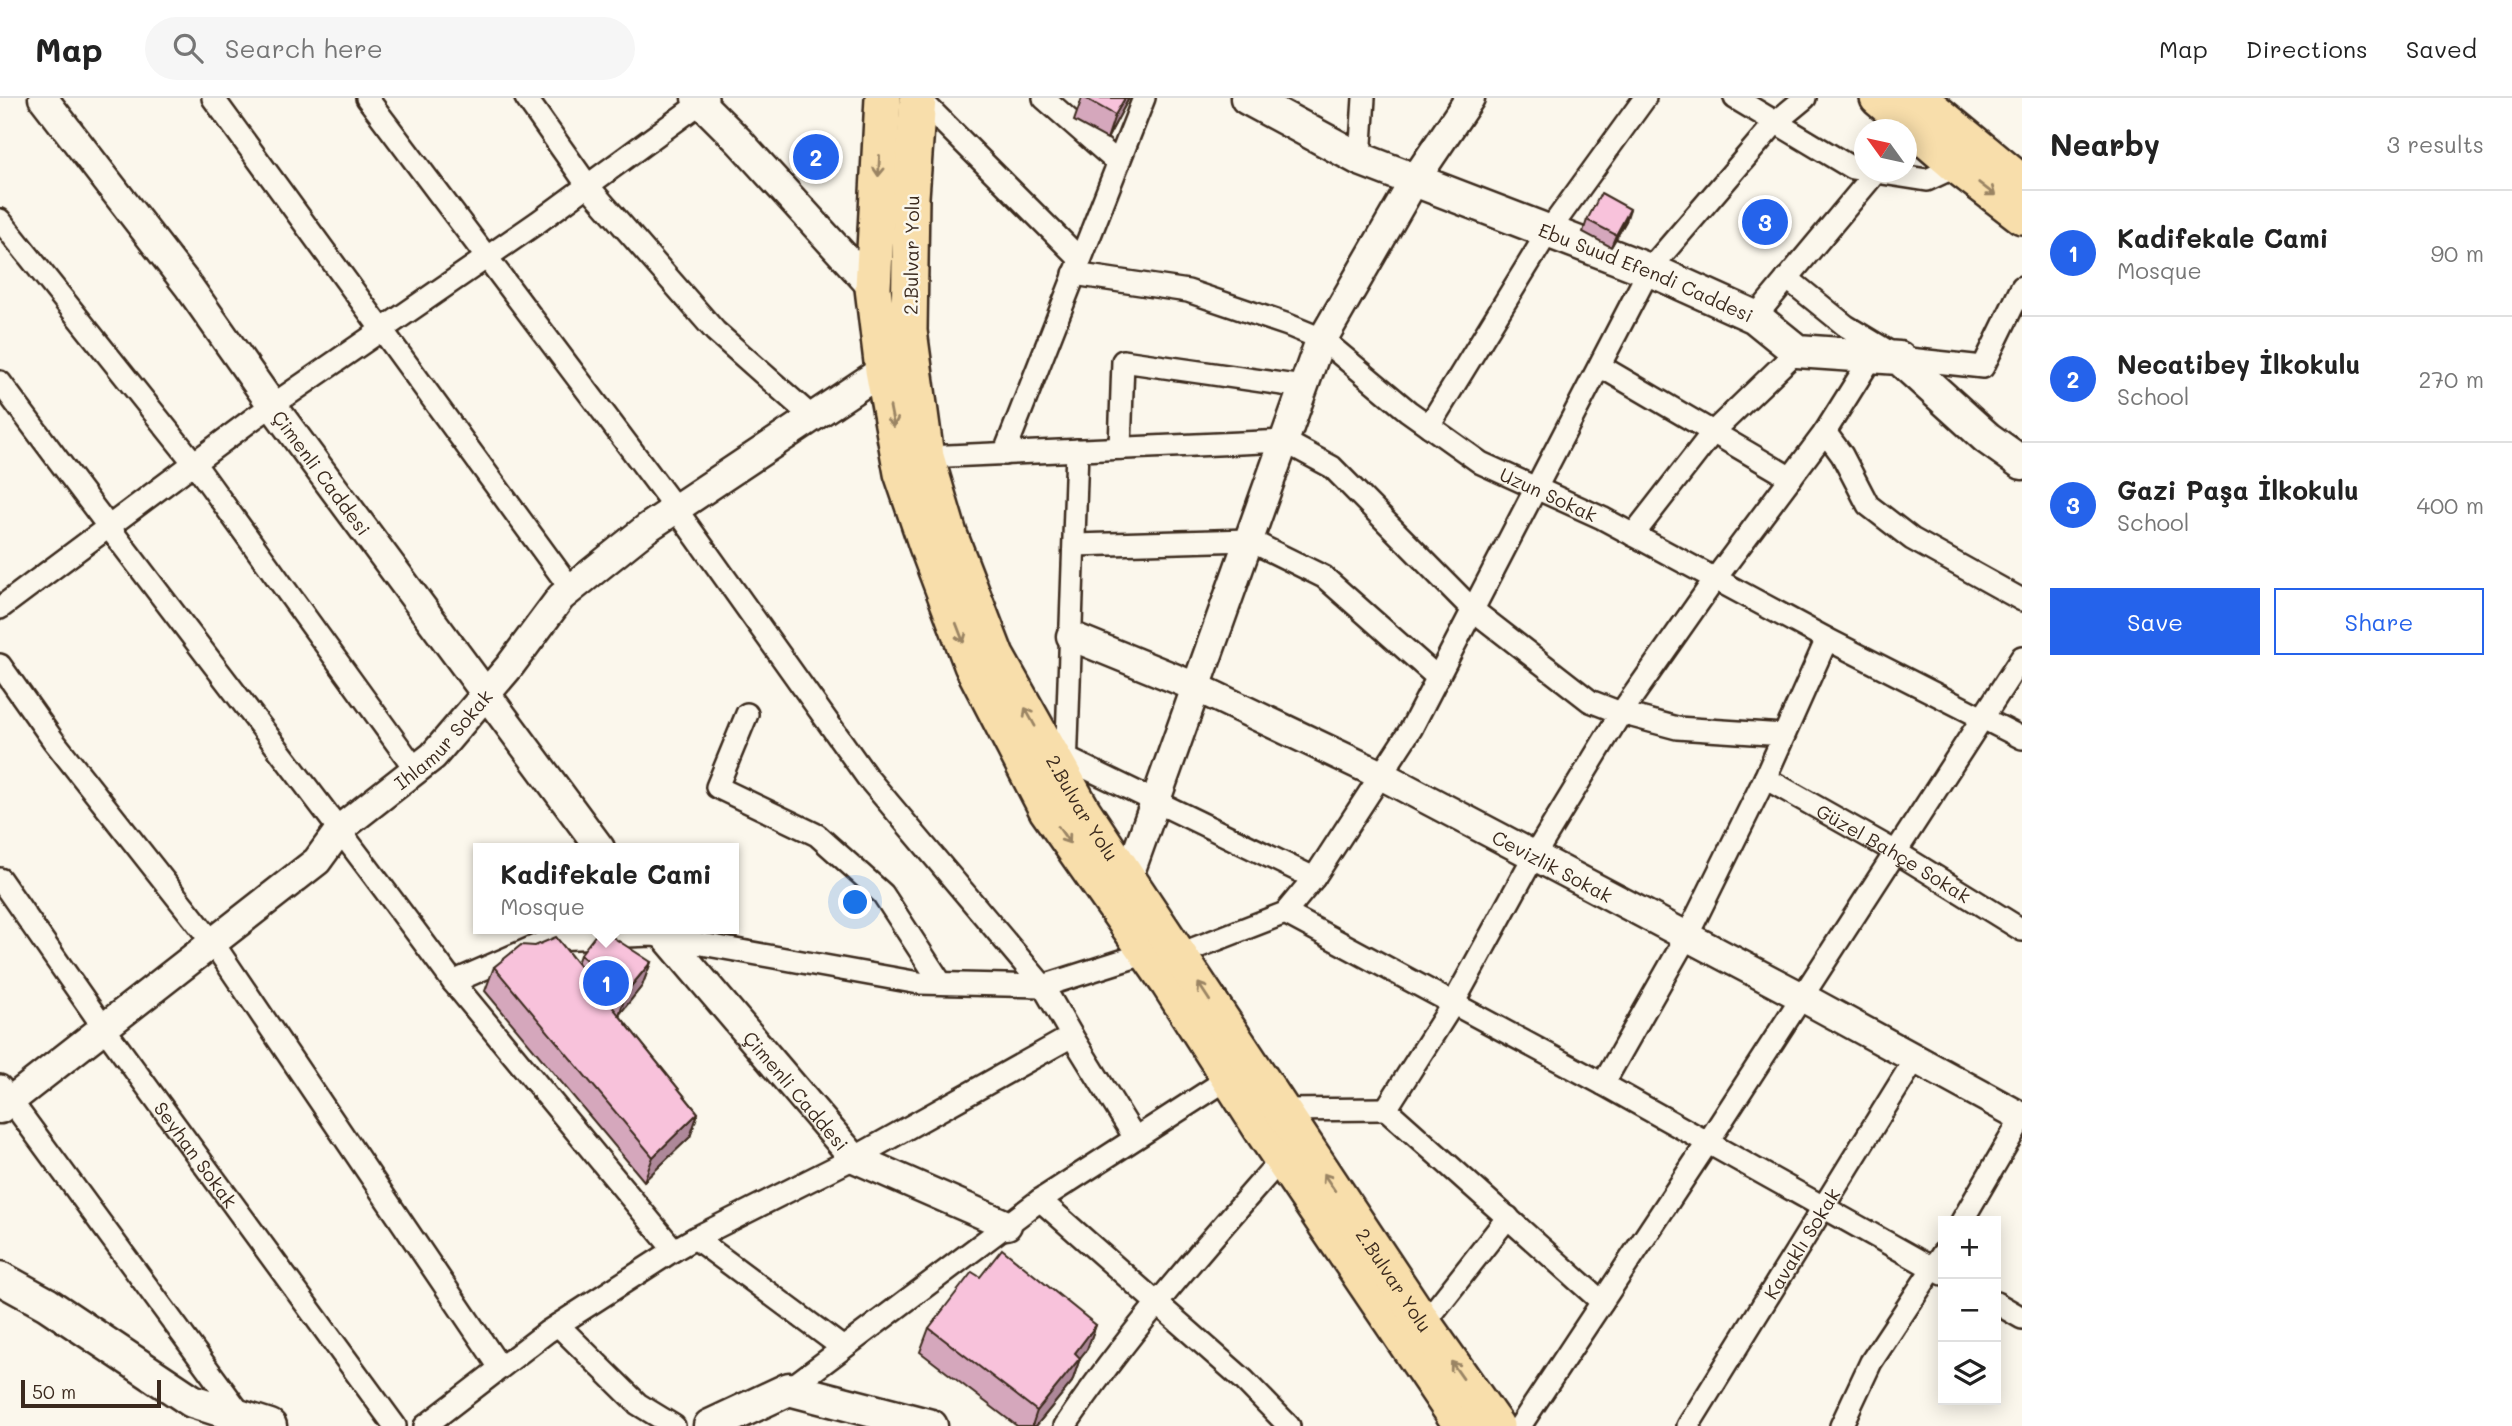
<!DOCTYPE html>
<html lang="en">
<head>
<meta charset="utf-8">
<style>
  :root { --surface:#fff; --page:#f6f6f6; --text:#222; --muted:#767676; --line:#e0e0e0; --accent:#2563eb }
  body { margin:0; font-family:Mali,sans-serif; background:var(--page); color:var(--text) }
  .controls { position:absolute; right:21px; bottom:21px; display:grid; overflow:hidden; border-radius:0px; box-shadow:0 4px 18px #0003 }
  .controls button { width:63px; height:63px; display:grid; place-items:center; padding:0; border:0; border-bottom:2px solid var(--line); background:var(--surface); color:var(--text); font:35px sans-serif }
  .compass { position:absolute; left:1854px; top:21px; width:63px; height:63px; border-radius:50%; background:var(--surface); box-shadow:0 4px 18px #0003; rotate:303deg }
  .scale { position:absolute; left:21px; bottom:18px; width:140px; box-sizing:border-box; padding-left:7px; border:4px solid #3b2a1e; border-top:0; font-size:19px; line-height:24px; white-space:nowrap; color:#3b2a1e; -webkit-text-stroke:5px #fbf7ec; paint-order:stroke }
  .you { position:absolute; left:856px; top:805px; width:24px; height:24px; margin:-18px; border:5px solid #fff; border-radius:50%; background:#1a73e8; box-shadow:0 0 0 10px #1a73e833 }
  .badge { display:grid; place-items:center; width:46px; height:46px; border-radius:50%; background:var(--accent); color:#fff; font-size:23px; font-weight:700 }
  .pin { position:absolute; translate:-50% -50%; border:4px solid #fff; box-shadow:0 2px 7px #0006 }
  .popup { position:absolute; left:473px; top:745px; width:266px; height:91px; box-sizing:border-box; display:grid; place-content:center; border-radius:0px; background:var(--surface); filter:drop-shadow(0 2px 5px #0005); font-size:23px; white-space:nowrap; color:var(--muted) }
  .popup b { font-size:26px; color:var(--text) }
  .popup::after { content:''; position:absolute; left:50%; top:100%; margin-left:-14px; border:14px solid transparent; border-top-color:var(--surface) }
  .list { margin:0; padding:0; list-style:none }
  h2 { display:flex; justify-content:space-between; align-items:center; height:91px; margin:0; padding:0 28px; font-size:30px }
  h2 small { font-size:23px; font-weight:400; color:var(--muted) }
  .list li { display:grid; grid-template-columns:46px 1fr auto; gap:21px; align-items:center; box-sizing:border-box; height:126px; padding:0 28px; border-top:2px solid var(--line) }
  .list b { display:block; font-size:26px; white-space:nowrap }
  .list p { margin:0; font-size:23px; white-space:nowrap; color:var(--muted) }
  .list em { font-size:23px; font-style:normal; color:var(--muted) }
  .actions { display:flex; gap:14px; padding:21px 28px }
  .actions a { flex:1; padding:16px 0; border:2px solid var(--accent); border-radius:0px; text-align:center; font-size:24px; color:var(--accent) }
  .actions .main { background:var(--accent); color:#fff }
  .icon { flex:none; width:38px; height:38px; fill:none; stroke:currentColor; stroke-width:2; stroke-linecap:round; stroke-linejoin:round }
  .map { position:relative; flex:none; width:2022px; height:1328px; overflow:hidden }
  header { display:flex; align-items:center; gap:42px; box-sizing:border-box; height:98px; padding:0 35px; background:var(--surface); border-bottom:2px solid var(--line) }
  header strong { font-size:33px }
  nav { display:flex; gap:38px; margin-inline-start:auto; font-size:24px }
  .search { width:490px; height:63px; background:var(--page); display:flex; align-items:center; gap:18px; box-sizing:border-box; padding:0 24px; border-radius:38px; color:var(--muted); font-size:26px }
  main { display:flex }
  aside { flex:1; background:var(--surface) }
  .map>svg:first-child { display:block }
</style>
</head>
<body>
<header>
<strong>Map</strong>
<div class="search"><svg class="icon" aria-label="search" viewBox="0 0 24 24"><circle cx="10" cy="10" r="6"/><path d="M15 15l6 6"/></svg>Search here</div>
<nav><a>Map</a><a>Directions</a><a>Saved</a></nav>
</header>
<main>
<div class="map">
<svg width="2022" height="1328" viewBox="0 0 2022 1328">
  <rect width="100%" height="100%" fill="#fbf7ec"/>
  <filter id="ink" filterUnits="userSpaceOnUse"><feTurbulence type="fractalNoise" baseFrequency=".0143" numOctaves="2"/><feDisplacementMap in="SourceGraphic" scale="14" xChannelSelector="R" yChannelSelector="G"/><feConvolveMatrix kernelMatrix="1 2 1 2 8 2 1 2 1" color-interpolation-filters="sRGB"/></filter>
  <g filter="url(#ink)">
    <g fill="none" stroke-linecap="round" stroke-linejoin="round">
      <g stroke="#3b2a1e" stroke-width="26">
        <g id="minor">
          <path d="M213,0l358,491"/>
          <path d="M367,0l309,411 191,268 176,209"/>
          <path d="M526,0l62,88 127,145 98,87"/>
          <path d="M919,0l161,161"/>
          <path d="M1044,0l74,65"/>
          <path d="M1735,0l117,70 12,2"/>
          <path d="M1360,61l4,-61"/>
          <path d="M1876,74l51,8 30,-14"/>
          <path d="M0,122l194,243 222,307"/>
          <path id="s1" d="M1074,176l114,17 100,34 34,14 86,72 73,52 121,55 225,121 195,99"/>
          <path d="M1787,180l59,48 53,32 84,9 39,-80"/>
          <path d="M1755,219l121,-145"/>
          <path d="M1600,268l191,112"/>
          <path d="M0,284c149,202 305,398 453,600"/>
          <path d="M1429,328l119,-194 97,-134"/>
          <path d="M1825,334l17,23 26,50 44,34 110,61"/>
          <path d="M1120,350l3,-87 180,26"/>
          <path d="M1004,356l140,-356"/>
          <path d="M926,359l358,-16 48,26 141,143 117,91 31,12 56,15 107,7"/>
          <path d="M1633,437l80,-103 84,-81"/>
          <path d="M1075,447l174,-5 75,37 114,101"/>
          <path d="M0,510l254,-190 284,-196 169,-124"/>
          <path d="M0,567l53,75 160,203 286,423"/>
          <path d="M747,616l-30,73 100,48 66,59 58,89"/>
          <path d="M1066,672l11,-320"/>
          <path id="s2" d="M1765,680l131,74 126,78"/>
          <path d="M1314,780l97,-149 238,-459 127,-148 29,-24"/>
          <path id="s3" d="M0,781l104,149 291,398"/>
          <path d="M1285,815l318,171 340,190"/>
          <path d="M1072,938l63,102"/>
          <path d="M1229,980l-189,122 204,180 45,46"/>
          <path d="M1603,986l84,-148 78,-158 62,-139"/>
          <path d="M0,988l243,331"/>
          <path d="M1281,1012l105,-1"/>
          <path d="M1962,1123l60,-103"/>
          <path d="M695,1140l-21,12 -221,-268 99,-43 100,-4 267,48 124,3"/>
          <path d="M1602,1204l-216,-193 68,-107 80,-146 87,-143 94,-134 110,-147 47,-75"/>
          <path d="M1996,1205l26,15"/>
          <path d="M1424,1226l84,-107"/>
          <path d="M558,1227l80,79 36,22"/>
          <path d="M843,1250l-148,-110 159,-80 218,-122 -29,-50 104,-33 33,1 105,-41 29,-35 -248,-120"/>
          <path d="M789,1291l251,-189"/>
          <path d="M425,1328l122,-94 127,-82"/>
          <path d="M1065,1328c64,-95 141,-181 216,-267"/>
          <path d="M1520,1328l188,-284 314,-485"/>
          <path id="s4" d="M1688,1328l227,-367"/>
          <path d="M1841,1328l30,-64 72,-109"/>
        </g>
      </g>
      <g stroke="#3b2a1e" stroke-width="33">
        <g id="tertiary">
          <path id="s5" d="M43,0l146,189 83,118 328,443"/>
          <path d="M696,0l43,43 134,147"/>
          <path id="s6" d="M1071,538l125,51 185,88 421,222 220,120"/>
          <path d="M1128,780l189,-529 97,-168 56,-83"/>
          <path id="s7" d="M659,831l195,229 153,67"/>
          <path id="s8" d="M0,1011l317,-248 24,-33 92,-72 76,-89 52,-70 86,-69 236,-158"/>
        </g>
      </g>
      <g stroke="#3b2a1e" stroke-width="37">
        <g id="secondary">
          <path id="s9" d="M1247,0l113,61 302,116 93,42 42,34 102,7 88,80 35,25"/>
          <path d="M0,1180l47,26 145,97 78,25"/>
          <path d="M710,1328l79,-37 142,37"/>
        </g>
      </g>
      <g stroke="#3b2a1e" stroke-width="40">
        <g id="primary">
          <path d="M883,0l-10,190 10,82 19,103 25,73 45,119 75,145 122,174 95,149 198,293"/>
          <path id="s10" d="M918,0l-7,99 -2,134 17,126 23,77 47,122 87,155 341,513 72,102"/>
          <path d="M1878,0l79,68 65,50"/>
          <path d="M1919,0l103,85"/>
        </g>
      </g>
      <use href="#minor" stroke="#fbf7ec" stroke-width="21"/>
      <use href="#tertiary" stroke="#fbf7ec" stroke-width="28"/>
      <use href="#secondary" stroke="#fbf7ec" stroke-width="32"/>
      <use href="#primary" stroke="#f8deab" stroke-width="35"/>
    </g>
    <g fill="#d5a7bc" stroke="#3b2a1e" stroke-width="2">
      <path d="M1082,0h47l-22,41 -33,-18z"/>
      <path d="M1587,122l39,1 -15,26 -28,-15z"/>
      <path d="M580,857l71,7 -9,24 -23,29 79,98 -8,24 -46,44 -159,-190 9,-24 83,-4z"/>
      <path d="M980,1179l116,48 -9,24 -7,9 -8,24 -36,44h-19l-97,-74 9,-24z"/>
    </g>
    <g fill="#ae8899" stroke="#3b2a1e" stroke-width="2">
      <path d="M1125,0h4l-22,41 8,-24z"/>
      <path d="M1630,111l-4,12 -15,26 5,-12z"/>
      <path d="M651,864l-9,24 -23,29 8,-24z"/>
      <path d="M698,1015l-8,24 -46,44 9,-24z"/>
      <path d="M1096,1227l-9,24 -8,10 1,-1 -8,24 -36,44h-4l5,-15 38,-58z"/>
    </g>
    <g fill="#f8c2db" stroke="#3b2a1e" stroke-width="2">
      <path d="M1085,0h40l-10,17z"/>
      <path d="M1601,95l29,16 -14,26 -29,-15z"/>
      <path d="M600,831l51,33 -24,29 -47,-36z"/>
      <path d="M556,839l142,176 -45,44 -159,-190 27,-22 14,1z"/>
      <path d="M1002,1151l94,76 -21,28 5,5 -43,53 -108,-83 43,-56 8,5z"/>
    </g>
    <defs><path id="oneway-shaft" d="M-6 0H5M1.5-3L5.5 0L1.5 3" fill="none" stroke-width="1.6" stroke-linecap="round" stroke-linejoin="round" transform="scale(1.75)"/></defs>
    <g stroke="#9a8464">
      <use href="#oneway-shaft" transform="translate(879 68) rotate(93)"/>
      <use href="#oneway-shaft" transform="translate(1987 91) rotate(38)"/>
      <use href="#oneway-shaft" transform="translate(892 319) rotate(79)"/>
      <use href="#oneway-shaft" transform="translate(960 535) rotate(69)"/>
      <use href="#oneway-shaft" transform="translate(1030 619) rotate(-119)"/>
      <use href="#oneway-shaft" transform="translate(1064 737) rotate(55)"/>
      <use href="#oneway-shaft" transform="translate(1204 894) rotate(-123)"/>
      <use href="#oneway-shaft" transform="translate(1329 1084) rotate(-124)"/>
      <use href="#oneway-shaft" transform="translate(1457 1272) rotate(-125)"/>
    </g>
  </g>
  <g text-anchor="middle" dominant-baseline="central" stroke-width="5" stroke-linejoin="round" paint-order="stroke">
    <g font-size="19" fill="#3b2a1e" stroke="#fbf7ec">
      <text transform="translate(911 157) rotate(-89)">2.Bulvar Yolu</text>
      <text stroke="none"><textPath href="#s9" startOffset="436">Ebu Suud Efendi Caddesi</textPath></text>
      <text stroke="none"><textPath href="#s5" startOffset="467">Çimenli Caddesi</textPath></text>
      <text stroke="none"><textPath href="#s1" startOffset="534">Uzun Sokak</textPath></text>
      <text stroke="none"><textPath href="#s8" startOffset="579">Ihlamur Sokak</textPath></text>
      <text stroke="none"><textPath href="#s10" startOffset="746">2.Bulvar Yolu</textPath></text>
      <text stroke="none"><textPath href="#s2" startOffset="149">Güzel Bahçe Sokak</textPath></text>
      <text stroke="none"><textPath href="#s6" startOffset="534">Cevizlik Sokak</textPath></text>
      <text stroke="none"><textPath href="#s7" startOffset="212">Çimenli Caddesi</textPath></text>
      <text stroke="none"><textPath href="#s3" startOffset="338">Seyhan Sokak</textPath></text>
      <text stroke="none"><textPath href="#s4" startOffset="215">Kavaklı Sokak</textPath></text>
      <text stroke="none"><textPath href="#s10" startOffset="1312">2.Bulvar Yolu</textPath></text>
    </g>
  </g>
</svg>
<div class="controls">
<button>+</button>
<button>−</button>
<button><svg class="icon" aria-label="layers" viewBox="0 0 24 24"><path d="M12 4l9 5-9 5-9-5zM3 14l9 5 9-5"/></svg></button>
</div>
<svg class="compass" viewBox="-18 -18 36 36"><path d="M0-13l5 13h-10z" fill="#e53935"/><path d="M0 13l5-13h-10z" fill="#767676"/></svg>
<div class="scale">50 m</div>
<div class="you"></div>
<div class="pin badge" style="left:606px;top:885px">1</div>
<div class="popup"><b>Kadifekale Cami</b>Mosque</div>
<div class="pin badge" style="left:816px;top:59px">2</div>
<div class="pin badge" style="left:1765px;top:124px">3</div>
</div>
<aside>
<h2>Nearby<small>3 results</small></h2>
<ul class="list">
<li><span class="badge">1</span><div><b>Kadifekale Cami</b><p>Mosque</p></div><em>90 m</em></li>
<li><span class="badge">2</span><div><b>Necatibey İlkokulu</b><p>School</p></div><em>270 m</em></li>
<li><span class="badge">3</span><div><b>Gazi Paşa İlkokulu</b><p>School</p></div><em>400 m</em></li>
</ul>
<div class="actions"><a class="main">Save</a><a>Share</a></div>
</aside>
</main>
</body>
</html>
